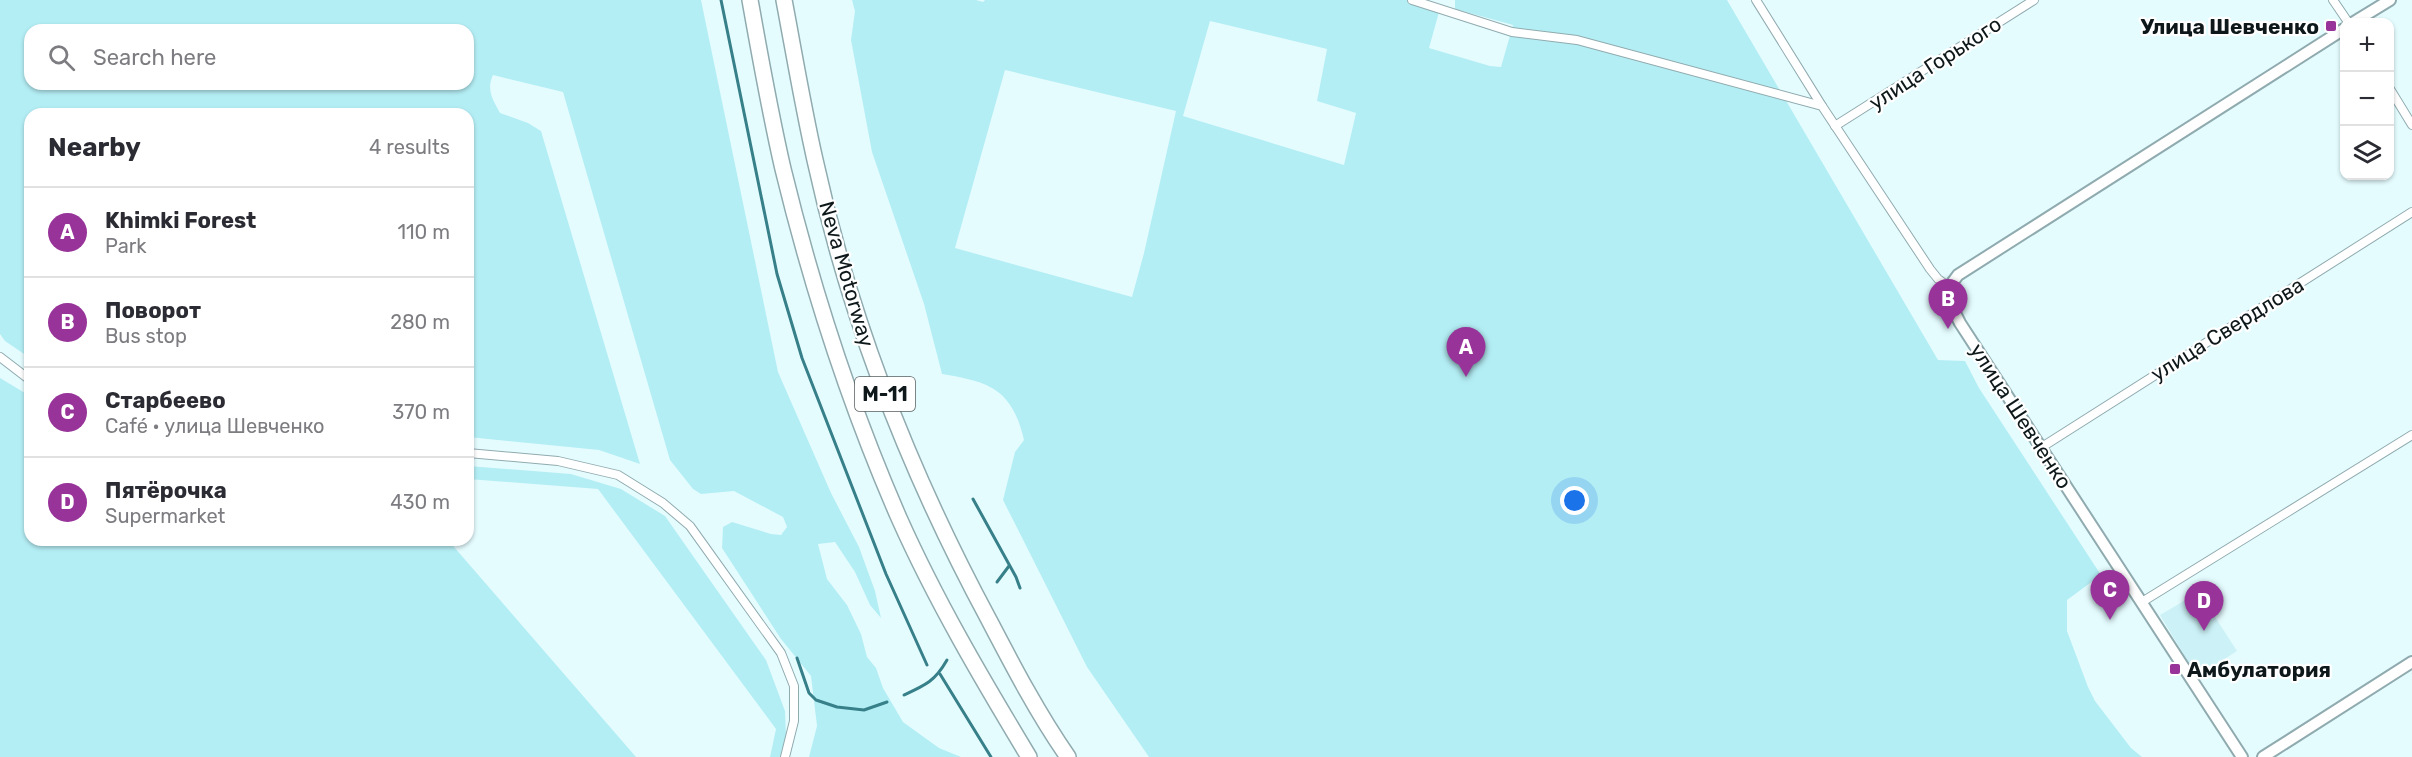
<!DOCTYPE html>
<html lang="en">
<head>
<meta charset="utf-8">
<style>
  :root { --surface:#fff; --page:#f7f7f7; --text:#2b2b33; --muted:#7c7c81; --line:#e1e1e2; --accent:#973399 }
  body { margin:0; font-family:Rubik,sans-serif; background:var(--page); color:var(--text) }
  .controls { position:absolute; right:18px; top:18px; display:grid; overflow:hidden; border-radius:12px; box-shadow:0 2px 4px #0004 }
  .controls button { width:54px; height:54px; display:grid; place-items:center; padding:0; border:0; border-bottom:2px solid var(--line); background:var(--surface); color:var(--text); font:30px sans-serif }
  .you { position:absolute; left:1575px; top:501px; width:21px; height:21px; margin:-15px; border:4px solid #fff; border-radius:50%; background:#1a73e8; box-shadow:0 0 0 9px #1a73e833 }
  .badge { display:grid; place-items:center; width:39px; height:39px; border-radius:50%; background:var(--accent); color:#fff; font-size:20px; font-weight:700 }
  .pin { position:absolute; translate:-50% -50px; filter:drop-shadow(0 2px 3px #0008) }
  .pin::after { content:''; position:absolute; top:32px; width:21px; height:18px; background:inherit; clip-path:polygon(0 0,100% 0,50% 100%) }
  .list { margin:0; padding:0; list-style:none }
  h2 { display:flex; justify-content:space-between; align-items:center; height:78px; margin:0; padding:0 24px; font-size:26px }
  h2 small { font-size:20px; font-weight:400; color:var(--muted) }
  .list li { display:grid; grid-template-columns:39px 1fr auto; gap:18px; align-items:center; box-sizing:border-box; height:90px; padding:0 24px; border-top:2px solid var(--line) }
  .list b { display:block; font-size:22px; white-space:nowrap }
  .list p { margin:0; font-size:20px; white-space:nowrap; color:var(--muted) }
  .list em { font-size:20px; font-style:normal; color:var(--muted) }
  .icon { flex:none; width:33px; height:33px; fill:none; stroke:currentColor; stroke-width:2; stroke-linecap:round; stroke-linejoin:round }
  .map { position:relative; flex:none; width:2412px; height:757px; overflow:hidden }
  .search { position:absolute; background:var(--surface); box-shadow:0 2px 4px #0004; left:24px; top:24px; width:450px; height:66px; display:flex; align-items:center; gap:15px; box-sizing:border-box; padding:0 21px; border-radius:18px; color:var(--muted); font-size:22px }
  .panel { position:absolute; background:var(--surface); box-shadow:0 2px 4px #0004; left:24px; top:108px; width:450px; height:438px; border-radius:18px }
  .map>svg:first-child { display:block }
</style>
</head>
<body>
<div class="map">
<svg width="2412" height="757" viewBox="0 0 2412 757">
  <rect width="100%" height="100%" fill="#e5fcff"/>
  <path fill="#ccf2f7" d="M2199,592l38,59 -40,26 -37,-62z"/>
  <g fill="#b4eef5" fill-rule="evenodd">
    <path d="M0,0h701l77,372 53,121 28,54 16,44 6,27 -11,-13 -15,-33 -20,-30 -17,2 9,35 20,26 14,29 6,23 9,11 7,20 20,34 36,26 22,9h-152l8,-31 -6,-50 -30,-37 -59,-91 1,-21 9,-5 39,12 10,1 6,-8 -4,-10 -49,-26 -33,3 -8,-5 -23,-29 -107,-368 -70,-17c-7,15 0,25 7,38l28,10 13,8 99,333 -41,-14 -131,-13v-323h-438v244l-25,-17 -5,-7zM30,30h438v54h-438z"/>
    <path d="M852,0h124l7,2 2,-2h442l14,5 -12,43 61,18 11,1 12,-42 -58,-16v-9h272l211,360 27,1 14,27 122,187 -34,25v31l21,56 7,14 36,47 11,9h-993l-62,-90 -84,-167 12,-48 9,-12c-12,-51 -34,-58 -82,-66l-18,-70 -52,-152 -21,-112 4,-29zM1210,21l117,28 -10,52 39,12 -12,52 -161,-49zM1005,70l171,41 -32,142 -12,44 -177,-49z"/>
    <path d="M0,378l30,18v144h418l188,217h-636z"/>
    <path d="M468,466l103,8 50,15 44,27 101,144 19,51 1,24 -6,22h-10l6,-28 -178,-240 -130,-10z"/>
  </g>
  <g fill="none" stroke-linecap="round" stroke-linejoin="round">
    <g stroke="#378089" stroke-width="3">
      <path d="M721,0l56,274 25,84 84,216 41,91"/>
      <path d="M973,499l43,78 4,11"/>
      <path d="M997,582l12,-16"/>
      <path d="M797,658l12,35 7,7 21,7 27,3 23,-8"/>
      <path d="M940,674l51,83"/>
      <path d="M904,695c22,-10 31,-14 43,-35"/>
    </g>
    <g stroke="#90abaf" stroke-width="10">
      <g id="street">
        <path d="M1412,0l100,32 65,8 245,66 108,163 8,10 11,8"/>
        <path d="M1756,0l66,106"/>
        <path d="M2333,0l15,22"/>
        <path d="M2390,89l22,36"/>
        <path d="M1835,126l199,-126"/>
        <path d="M0,357l30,23"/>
        <path d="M2042,447l370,-235"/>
        <path d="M468,453l90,8 60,14 45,28 27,23 91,127 13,33v35l-9,36"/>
        <path d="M2142,602l270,-167"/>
      </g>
    </g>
    <g stroke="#90abaf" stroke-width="14">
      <g id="secondary">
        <path d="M2354,22l36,-22"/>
        <path d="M2242,757l-282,-434 -10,-20 -1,-16 9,-12 386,-246"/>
        <path d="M2263,757l149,-95"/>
      </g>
    </g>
    <g stroke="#90abaf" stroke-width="18">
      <g id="highway">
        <path d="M750,0c10,56 20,113 33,169 29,119 67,237 116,349 37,83 83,161 130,239"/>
        <path d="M784,0c10,53 19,107 31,160 35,161 96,315 174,460 24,46 49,94 79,137"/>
      </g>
    </g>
    <use href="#street" stroke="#fff" stroke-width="8"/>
    <use href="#secondary" stroke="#fff" stroke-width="10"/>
    <use href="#highway" stroke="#fff" stroke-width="15"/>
  </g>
  <g fill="#973399" stroke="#fff" stroke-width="2">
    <rect x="2325" y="20" width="12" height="12" rx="3"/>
    <rect x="2169" y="663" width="12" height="12" rx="3"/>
  </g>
  <g text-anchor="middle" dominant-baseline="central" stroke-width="4.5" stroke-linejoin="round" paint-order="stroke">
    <rect fill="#fff" stroke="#565d5f" stroke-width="1.5" x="855" y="377" width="60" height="34" rx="4.5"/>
    <g font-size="20" font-weight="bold" fill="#0e181a">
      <text x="885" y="394">М-11</text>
    </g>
    <g font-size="21" font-weight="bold" fill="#0e181a" stroke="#fff" text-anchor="end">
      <text x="2319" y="26">Улица Шевченко</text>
      <text x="2187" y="669" text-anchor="start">Амбулатория</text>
    </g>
    <g font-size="21" fill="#0e181a" stroke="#fff">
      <text transform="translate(1935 63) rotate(-33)">улица Горького</text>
      <text transform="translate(847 274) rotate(74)">Neva Motorway</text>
      <text transform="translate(2227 329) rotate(-32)">улица Свердлова</text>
      <text transform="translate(2021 416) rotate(57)">улица Шевченко</text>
    </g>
  </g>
</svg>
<div class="controls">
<button>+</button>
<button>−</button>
<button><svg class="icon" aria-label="layers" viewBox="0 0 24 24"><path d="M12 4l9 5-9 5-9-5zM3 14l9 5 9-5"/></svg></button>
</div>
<div class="you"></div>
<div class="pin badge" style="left:1466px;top:377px">A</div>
<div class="pin badge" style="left:1948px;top:329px">B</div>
<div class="pin badge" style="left:2110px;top:620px">C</div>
<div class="pin badge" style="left:2204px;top:631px">D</div>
<div class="search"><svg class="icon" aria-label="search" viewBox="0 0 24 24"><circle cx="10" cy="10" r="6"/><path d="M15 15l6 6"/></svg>Search here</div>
<section class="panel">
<h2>Nearby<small>4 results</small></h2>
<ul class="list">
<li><span class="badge">A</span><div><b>Khimki Forest</b><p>Park</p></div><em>110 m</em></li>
<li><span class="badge">B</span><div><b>Поворот</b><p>Bus stop</p></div><em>280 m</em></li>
<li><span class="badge">C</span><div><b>Старбеево</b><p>Café · улица Шевченко</p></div><em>370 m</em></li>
<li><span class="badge">D</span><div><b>Пятёрочка</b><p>Supermarket</p></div><em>430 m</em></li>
</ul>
</section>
</div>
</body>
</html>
